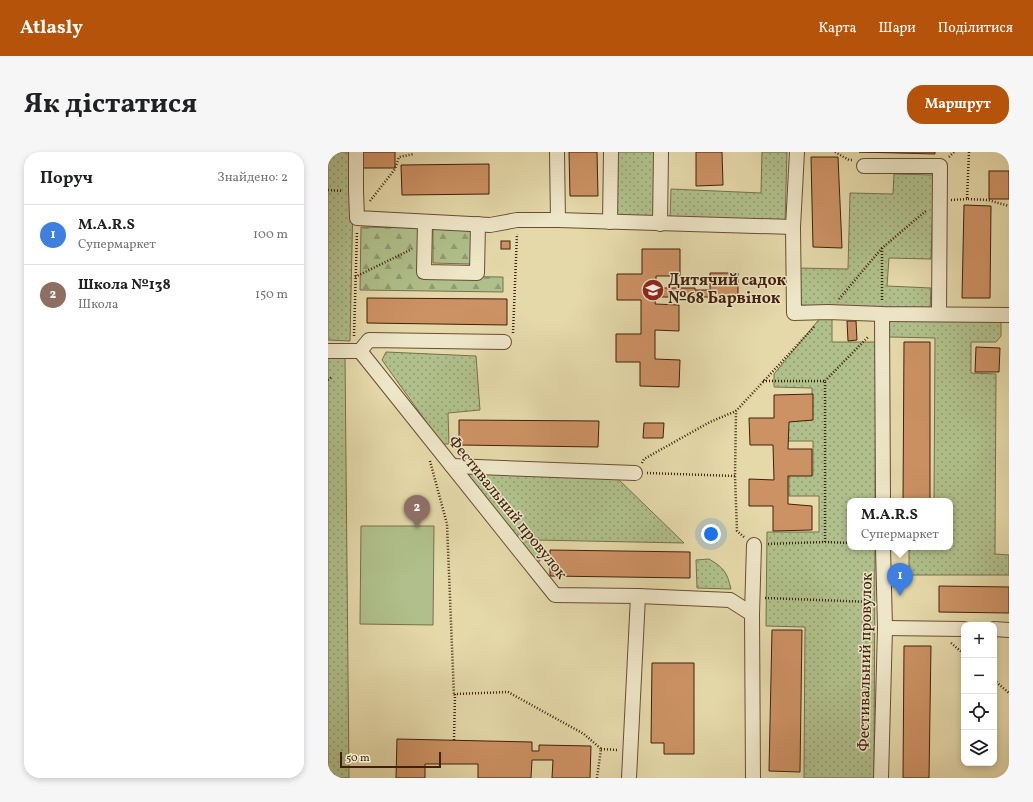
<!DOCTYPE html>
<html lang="uk">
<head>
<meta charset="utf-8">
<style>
  :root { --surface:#fff; --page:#f6f6f6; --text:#202124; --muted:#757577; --line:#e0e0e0; --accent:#b45309 }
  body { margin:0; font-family:Vollkorn,serif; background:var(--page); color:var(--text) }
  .controls { position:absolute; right:12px; bottom:12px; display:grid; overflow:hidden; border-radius:8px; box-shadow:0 2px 6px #0003 }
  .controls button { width:36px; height:36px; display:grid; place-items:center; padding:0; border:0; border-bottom:1px solid var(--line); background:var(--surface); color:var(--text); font:20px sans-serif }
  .scale { position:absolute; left:12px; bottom:10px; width:101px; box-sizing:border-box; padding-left:4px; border:2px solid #40200b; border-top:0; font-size:11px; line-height:14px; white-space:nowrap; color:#40200b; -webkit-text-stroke:3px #eee6c8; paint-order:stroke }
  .you { position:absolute; left:383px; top:382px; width:14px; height:14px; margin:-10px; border:3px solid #fff; border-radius:50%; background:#1a73e8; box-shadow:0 0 0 6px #1a73e833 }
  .badge { display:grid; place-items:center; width:26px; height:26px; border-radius:50%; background:var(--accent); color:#fff; font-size:13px; font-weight:700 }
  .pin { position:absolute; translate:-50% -33px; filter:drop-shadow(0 1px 2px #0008) }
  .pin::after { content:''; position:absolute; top:21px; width:14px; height:12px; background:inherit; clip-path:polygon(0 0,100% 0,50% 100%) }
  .popup { position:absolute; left:519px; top:346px; width:106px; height:52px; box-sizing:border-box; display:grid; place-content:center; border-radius:8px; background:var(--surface); filter:drop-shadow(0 1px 3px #0005); font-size:13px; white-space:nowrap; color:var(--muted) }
  .popup b { font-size:15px; color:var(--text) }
  .popup::after { content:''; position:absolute; left:50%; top:100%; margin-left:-8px; border:8px solid transparent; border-top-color:var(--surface) }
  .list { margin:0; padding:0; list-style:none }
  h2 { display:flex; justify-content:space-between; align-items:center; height:52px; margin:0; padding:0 16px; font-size:17px }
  h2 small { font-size:13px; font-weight:400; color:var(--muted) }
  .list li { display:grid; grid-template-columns:26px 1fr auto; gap:12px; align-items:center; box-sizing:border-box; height:60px; padding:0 16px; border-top:1px solid var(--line) }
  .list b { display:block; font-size:15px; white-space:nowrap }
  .list p { margin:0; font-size:13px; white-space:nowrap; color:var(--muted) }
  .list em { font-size:13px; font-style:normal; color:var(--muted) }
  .icon { flex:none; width:22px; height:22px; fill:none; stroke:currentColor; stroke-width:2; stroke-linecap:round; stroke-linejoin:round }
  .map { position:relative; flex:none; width:681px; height:626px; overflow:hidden; border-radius:16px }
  header { display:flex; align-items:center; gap:24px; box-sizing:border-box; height:56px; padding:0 20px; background:var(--accent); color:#fff }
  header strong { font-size:19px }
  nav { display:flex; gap:22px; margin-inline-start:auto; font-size:14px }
  .intro { display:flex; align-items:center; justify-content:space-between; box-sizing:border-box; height:96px; padding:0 24px }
  h1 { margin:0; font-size:28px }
  .button { padding:10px 18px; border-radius:16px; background:var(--accent); color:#fff; font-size:14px; font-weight:700 }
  main { display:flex; gap:24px; padding:0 24px }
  aside { flex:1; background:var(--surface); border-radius:16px; box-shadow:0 2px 6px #0003 }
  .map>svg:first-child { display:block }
</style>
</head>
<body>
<header>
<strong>Atlasly</strong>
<nav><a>Карта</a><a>Шари</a><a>Поділитися</a></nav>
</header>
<div class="intro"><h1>Як дістатися</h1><a class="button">Маршрут</a></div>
<main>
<aside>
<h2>Поруч<small>Знайдено: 2</small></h2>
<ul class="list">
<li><span class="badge" style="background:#3f7fe0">1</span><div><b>M.A.R.S</b><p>Супермаркет</p></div><em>100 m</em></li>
<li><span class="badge" style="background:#8d6e63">2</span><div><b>Школа №138</b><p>Школа</p></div><em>150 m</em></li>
</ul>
</aside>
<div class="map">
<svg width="681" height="626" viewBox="0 0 681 626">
  <defs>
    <pattern id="grass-dots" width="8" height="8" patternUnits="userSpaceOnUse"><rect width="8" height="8" fill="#b0c08c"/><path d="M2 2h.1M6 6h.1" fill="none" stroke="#919c71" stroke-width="1.8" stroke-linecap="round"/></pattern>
    <pattern id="forest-firs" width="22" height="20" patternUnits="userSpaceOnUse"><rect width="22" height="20" fill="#b0c08c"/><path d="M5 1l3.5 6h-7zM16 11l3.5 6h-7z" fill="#919c71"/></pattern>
  </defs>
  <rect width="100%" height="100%" fill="#e5d9aa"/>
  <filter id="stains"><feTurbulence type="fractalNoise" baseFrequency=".005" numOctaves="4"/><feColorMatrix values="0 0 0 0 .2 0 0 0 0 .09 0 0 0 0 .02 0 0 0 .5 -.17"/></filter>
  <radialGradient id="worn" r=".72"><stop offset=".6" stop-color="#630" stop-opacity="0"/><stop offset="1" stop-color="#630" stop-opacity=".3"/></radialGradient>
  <g fill="url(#grass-dots)" stroke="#78704c">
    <path d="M0,0h26l-4,189 -22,-1z"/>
    <path d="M286,0h41v67l-41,-1z"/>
    <path d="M434,0h25l-2,70 -115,-3 1,-30 90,4z"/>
    <path d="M566,22l40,1 -3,84 -42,-1 -2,28 44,2 -1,22 -134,-5 2,-37 50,1 2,-76 43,1z"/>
    <path d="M493,165h11v25h44l-1,159h-25v46h25l-1,231h-70l1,-151 -39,-1 1,-94h52v-36h-30v-21h24v-34h-26v-20l25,-1v-32l-38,-1v-13z"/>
    <path d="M561,166l112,1v17l-5,6h-25v31l25,1 -1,180 14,1v20h-100v-28h41v-46h-16l1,-163 -46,-1z"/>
    <path d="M58,200l90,4 4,54 -32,3 1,31h-7l-60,-84z"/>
    <path d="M0,205h17l4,421h-21z"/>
    <path d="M138,322l149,2 69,67 -148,-3 4,21 -4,1z"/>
    <path d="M381,407c15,9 18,13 22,30l-34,-1 -1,-28z"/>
  </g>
  <g fill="url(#forest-firs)" stroke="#78704c">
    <path d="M33,75l59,1v48l83,1v15l-143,-2z"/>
    <path d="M105,77l39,2 -1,33 -38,-1z"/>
  </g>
  <path fill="#b0c08c" stroke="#78704c" d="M33,374h73l-1,99 -73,-1z"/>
  <g fill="#cd9264" stroke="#40200b">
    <rect x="34" y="0" width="33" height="16"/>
    <path d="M241,0h28l1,44h-28z"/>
    <path d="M368,0h26l1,33 -27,1z"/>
    <path d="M531,0h76v2z"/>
    <path d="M483,5h27l4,91 -29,-1z"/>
    <path d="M161,12v30l-87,1 -1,-30z"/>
    <rect x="661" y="19" width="20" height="28"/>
    <path d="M636,53l27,1 -1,92h-28z"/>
    <rect x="173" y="89" width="9" height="8"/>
    <path d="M314,97h38v27h-24v12h39v2h15v-17h28v24h-82l-1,7 24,1v26l-24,-1v29l25,1 -1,27 -39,-1v-24h-24v-28h25v-34h-24v-26h25z"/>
    <path d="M39,146l140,1v26l-140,-2z"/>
    <path d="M519,169h9l1,19 -9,1z"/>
    <path d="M576,190h26v159h-27z"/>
    <path d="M648,195l24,1 -1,24h-24z"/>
    <path d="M485,242v26l-24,2 -1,27h24v27h-24v28l24,2v24l-39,1v-25h-24v-27l25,1 -1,-35h-23l-1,-27h25v-23z"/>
    <path d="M131,268l140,1 -1,26 -139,-2z"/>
    <path d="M316,271h20l-1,15h-20z"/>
    <path d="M222,398l140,2v26l-140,-2z"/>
    <path d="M611,434l70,1v26l-70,-1z"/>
    <path d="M444,478h30l-2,142 -31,-1z"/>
    <path d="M576,494h27l-2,132h-26z"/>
    <path d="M324,511h42v91h-30v-11h-13z"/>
    <path d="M69,587l135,3v9h7v-6l52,1 -1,32h-38l1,-18h-21l-1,18h-53v-14h-53v14h-29z"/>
  </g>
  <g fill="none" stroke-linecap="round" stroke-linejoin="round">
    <g stroke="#694e33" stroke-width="16">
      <g id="minor">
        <path d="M28,0v39l1,27 133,7 27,-5h41l235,7"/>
        <path d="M229,0l1,68"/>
        <path d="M469,0l-4,75 1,86 34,-1 54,2 127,1"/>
        <path d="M536,14h76l-1,148"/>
        <path d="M97,70l-1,50 53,1 1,-49"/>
        <path d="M282,70l1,-70"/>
        <path d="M332,72l1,-72"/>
        <path d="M554,162l1,187"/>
        <path d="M0,199h32l195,244 83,1 92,4 22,14"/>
        <path d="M32,199l9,-11 135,2"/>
        <path d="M124,314l183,7"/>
        <path d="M557,476l79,1"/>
        <path d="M666,477l15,1"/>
        <path d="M301,626l9,-182"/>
        <path d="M425,626l-1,-164 2,-69"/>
        <path d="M553,626l4,-150 -2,-81"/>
      </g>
    </g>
    <g stroke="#40200b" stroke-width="2.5" stroke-dasharray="1 2" stroke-linecap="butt">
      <path d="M507,0l14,8h3"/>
      <path d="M641,0l-2,47 21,1 21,6"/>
      <path d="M621,5l5,-5"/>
      <path d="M0,38l15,1"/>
      <path d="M623,48l16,-1"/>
      <path d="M42,49l25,-32 4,-12 15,-3"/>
      <path d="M554,96v53"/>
      <path d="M27,125l57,-28"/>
      <path d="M511,147l43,-51 45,-38"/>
      <path d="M185,181l4,-99"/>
      <path d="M26,184l3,-105"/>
      <path d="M0,228l4,-3"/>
      <path d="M435,229h62v161l-58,2"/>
      <path d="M497,229l43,-44"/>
      <path d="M102,309l17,63 7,172"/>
      <path d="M314,311l2,-4 66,-37 26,-11"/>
      <path d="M319,321l88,3"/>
      <path d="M416,385l-7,-6 -2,-55 1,-65 79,-85"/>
      <path d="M497,390l25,1"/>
      <path d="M437,446l107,4"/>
      <path d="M623,491l13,11"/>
      <path d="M666,528l15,13"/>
      <path d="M126,588l1,-46 53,-2 76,42 17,15 -4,29"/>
      <path d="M273,597l17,1"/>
    </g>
    <use href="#minor" stroke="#eee6c8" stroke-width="14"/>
  </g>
  <defs>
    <g id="school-disc" transform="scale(1.15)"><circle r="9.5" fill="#8f2418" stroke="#eee6c8"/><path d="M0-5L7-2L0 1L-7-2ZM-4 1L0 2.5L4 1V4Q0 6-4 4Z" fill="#fff"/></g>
  </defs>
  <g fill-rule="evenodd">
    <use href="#school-disc" x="325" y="138"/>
  </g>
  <g text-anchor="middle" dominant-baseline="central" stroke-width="3" stroke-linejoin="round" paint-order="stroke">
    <g font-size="16" font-weight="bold" fill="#40200b" stroke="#eee6c8" text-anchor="start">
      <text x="340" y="129">Дитячий садок<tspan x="340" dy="18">№68 Барвінок</tspan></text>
    </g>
    <g font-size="16" fill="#40200b" stroke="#eee6c8">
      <text transform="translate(179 356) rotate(51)">Фестивальний провулок</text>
      <text transform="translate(538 510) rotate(-89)">Фестивальний провулок</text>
    </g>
  </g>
  <rect width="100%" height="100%" filter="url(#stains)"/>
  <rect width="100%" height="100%" fill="url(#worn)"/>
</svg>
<div class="controls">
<button>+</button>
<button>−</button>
<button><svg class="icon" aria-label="locate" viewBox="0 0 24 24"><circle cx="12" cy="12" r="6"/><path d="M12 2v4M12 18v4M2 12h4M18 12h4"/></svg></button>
<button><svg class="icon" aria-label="layers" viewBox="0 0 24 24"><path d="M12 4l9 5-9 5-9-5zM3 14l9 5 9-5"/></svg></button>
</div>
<div class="scale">50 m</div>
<div class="you"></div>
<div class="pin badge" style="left:572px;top:444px;background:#3f7fe0">1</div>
<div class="popup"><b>M.A.R.S</b>Супермаркет</div>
<div class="pin badge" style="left:89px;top:376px;background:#8d6e63">2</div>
</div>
</main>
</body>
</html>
